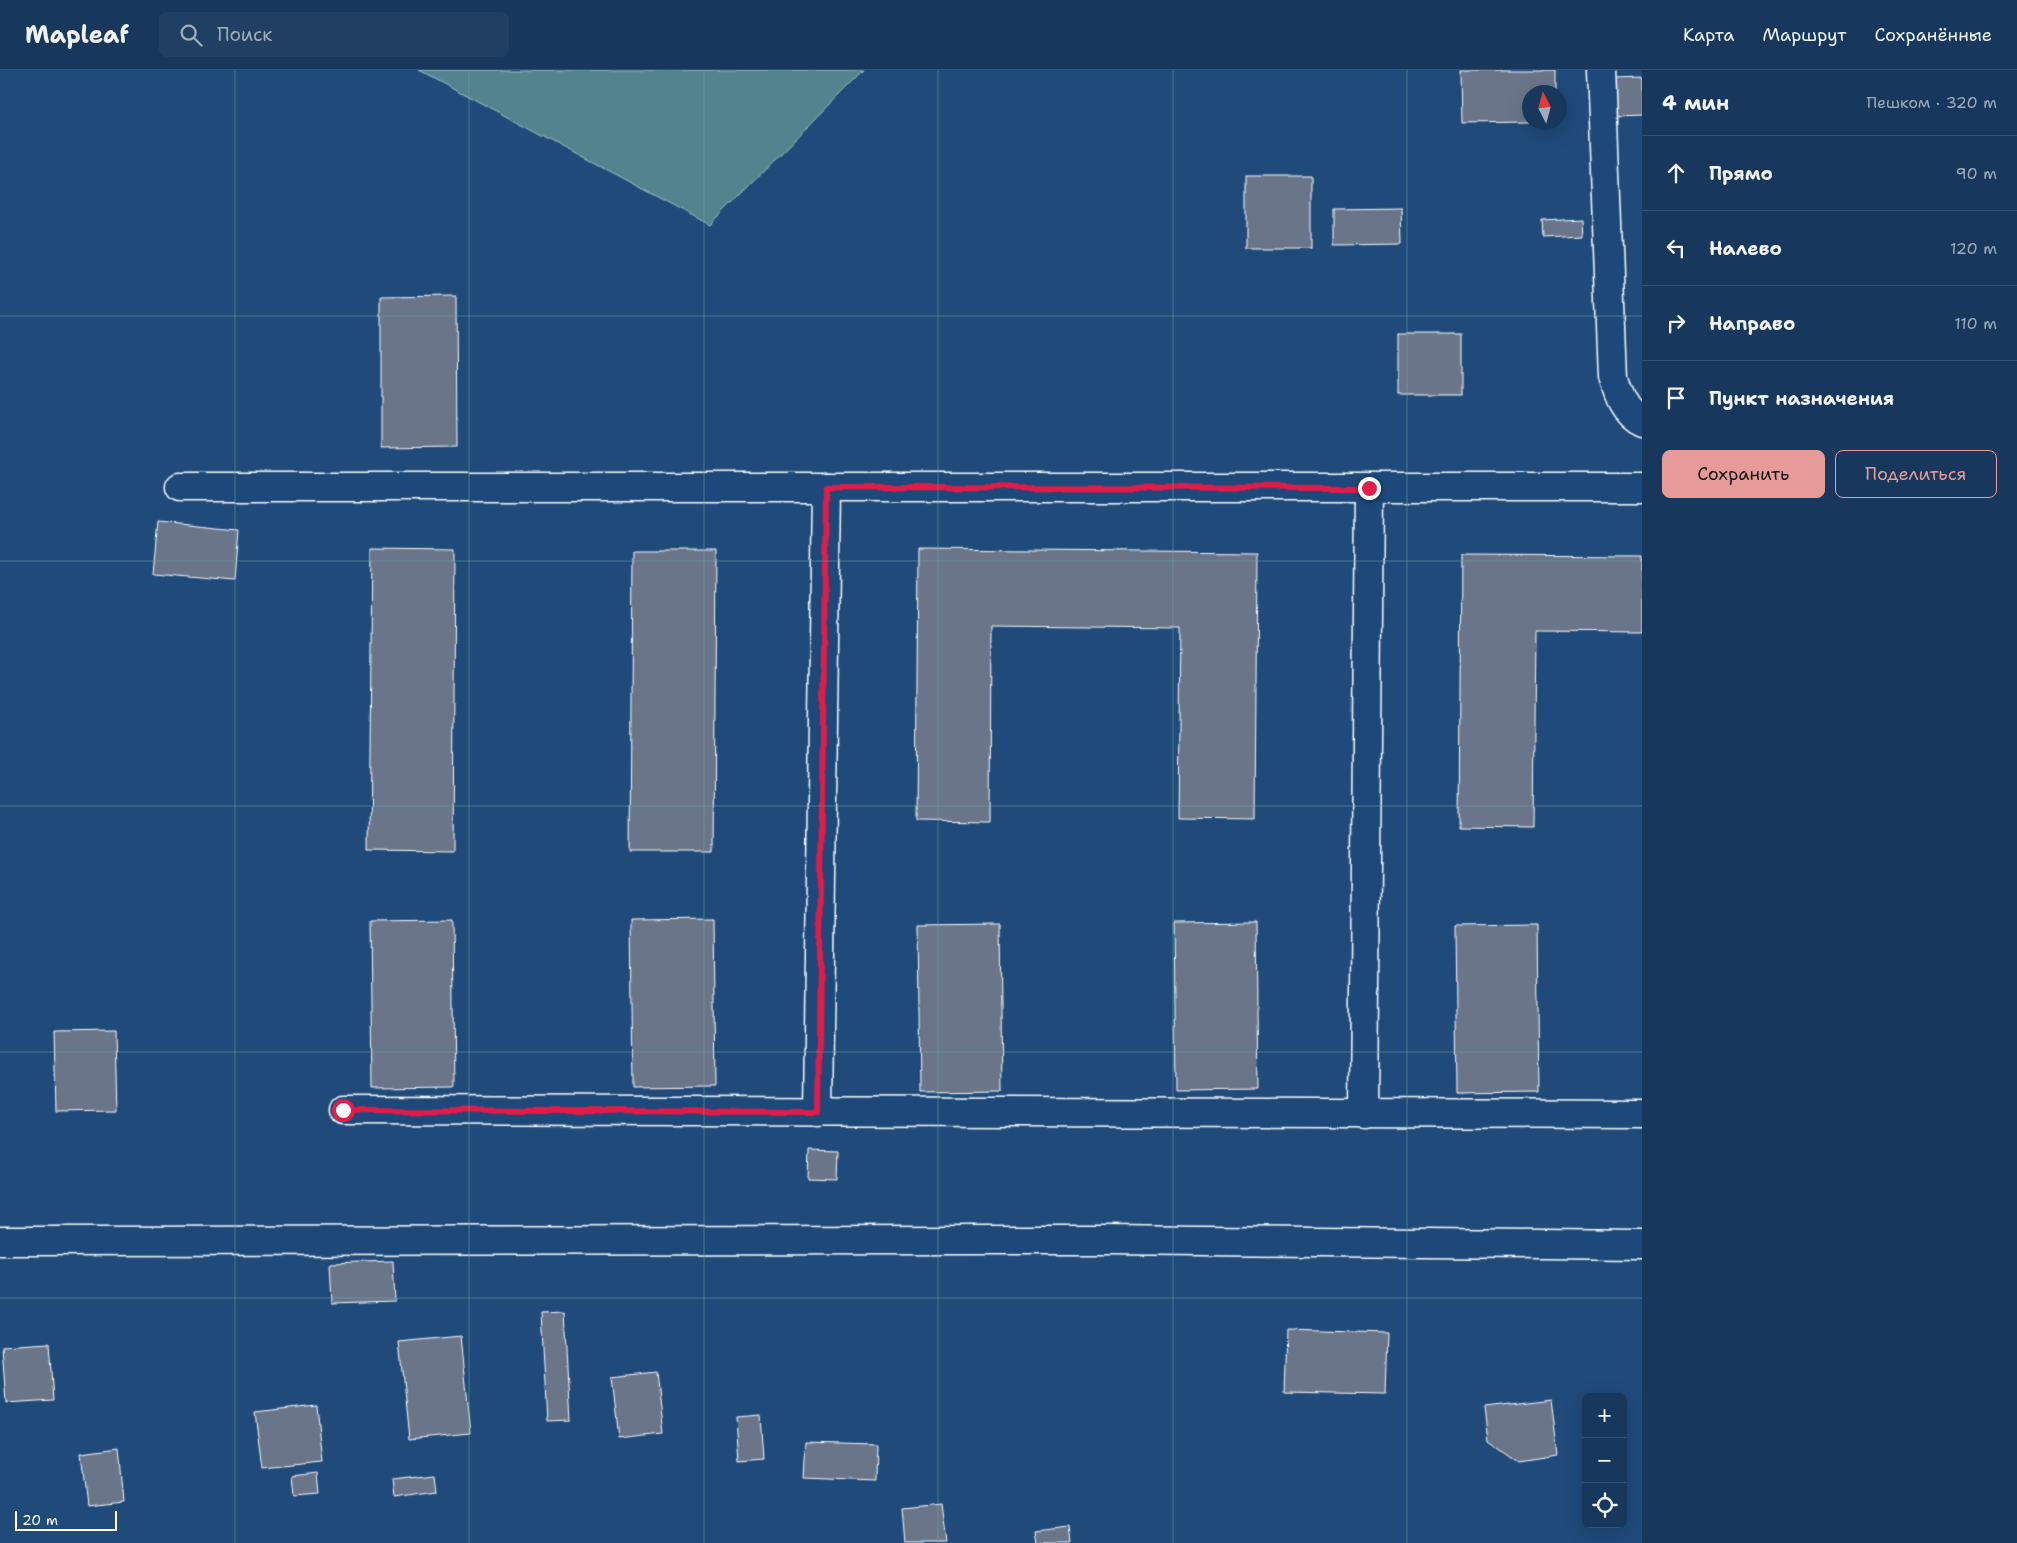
<!DOCTYPE html>
<html lang="ru">
<head>
<meta charset="utf-8">
<style>
  :root { --surface:#17385c; --page:#203f62; --text:#f1f3f6; --muted:#9eacbb; --line:#365272; --accent:#e69b98 }
  body { margin:0; font-family:"Shantell Sans",sans-serif; background:var(--page); color:var(--text) }
  .controls { position:absolute; right:15px; bottom:15px; display:grid; overflow:hidden; border-radius:8px; box-shadow:0 5px 20px #0002 }
  .controls button { width:45px; height:45px; display:grid; place-items:center; padding:0; border:0; border-bottom:1px solid var(--line); background:var(--surface); color:var(--text); font:25px sans-serif }
  .compass { position:absolute; left:1522px; top:15px; width:45px; height:45px; border-radius:50%; background:var(--surface); box-shadow:0 5px 20px #0002; rotate:354deg }
  .scale { position:absolute; left:15px; bottom:12px; width:102px; box-sizing:border-box; padding-left:5px; border:2px solid #fff; border-top:0; font-size:14px; line-height:18px; white-space:nowrap; color:#fff; -webkit-text-stroke:4px #1f4a7a; paint-order:stroke }
  .stop { position:absolute; width:15px; height:15px; margin:-11px; border:4px solid #e11d48; border-radius:50%; background:#fff }
  .stop.end { background:#e11d48; border-color:#fff; box-shadow:0 1px 5px #0008 }
  .list { margin:0; padding:0; list-style:none }
  h2 { display:flex; justify-content:space-between; align-items:center; height:65px; margin:0; padding:0 20px; font-size:21px }
  h2 small { font-size:16px; font-weight:400; color:var(--muted) }
  .list li { display:grid; grid-template-columns:32px 1fr auto; gap:15px; align-items:center; box-sizing:border-box; height:75px; padding:0 20px; border-top:1px solid var(--line) }
  .list b { display:block; font-size:19px; white-space:nowrap }
  .list em { font-size:16px; font-style:normal; color:var(--muted) }
  .actions { display:flex; gap:10px; padding:15px 20px }
  .actions a { flex:1; padding:11px 0; border:1px solid var(--accent); border-radius:8px; text-align:center; font-size:18px; color:var(--accent) }
  .actions .main { background:var(--accent); color:#111 }
  .icon { flex:none; width:28px; height:28px; fill:none; stroke:currentColor; stroke-width:2; stroke-linecap:round; stroke-linejoin:round }
  .map { position:relative; flex:none; width:1642px; height:1473px; overflow:hidden }
  header { display:flex; align-items:center; gap:30px; box-sizing:border-box; height:70px; padding:0 25px; background:var(--surface); border-bottom:1px solid var(--line) }
  header strong { font-size:24px }
  nav { display:flex; gap:28px; margin-inline-start:auto; font-size:18px }
  .search { width:350px; height:45px; background:var(--page); display:flex; align-items:center; gap:12px; box-sizing:border-box; padding:0 18px; border-radius:8px; color:var(--muted); font-size:19px }
  main { display:flex }
  aside { flex:1; background:var(--surface) }
  .map>svg:first-child { display:block }
</style>
</head>
<body>
<header>
<strong>Mapleaf</strong>
<div class="search"><svg class="icon" aria-label="search" viewBox="0 0 24 24"><circle cx="10" cy="10" r="6"/><path d="M15 15l6 6"/></svg>Поиск</div>
<nav><a>Карта</a><a>Маршрут</a><a>Сохранённые</a></nav>
</header>
<main>
<div class="map">
<svg width="1642" height="1473" viewBox="0 0 1642 1473">
  <rect width="100%" height="100%" fill="#1f4a7a"/>
  <filter id="ink" filterUnits="userSpaceOnUse"><feTurbulence type="fractalNoise" baseFrequency=".02" numOctaves="2"/><feDisplacementMap in="SourceGraphic" scale="10" xChannelSelector="R" yChannelSelector="G"/><feConvolveMatrix kernelMatrix="1 2 1 2 8 2 1 2 1" color-interpolation-filters="sRGB"/></filter>
  <g filter="url(#ink)">
    <path fill="#52838e" stroke="#a8c1c6" d="M419,0h445l-154,155z"/>
    <g fill="#6b748a" stroke="#fff">
      <path d="M1461,0h94v22h-25v30l-68,1z"/>
      <path d="M1642,8v37l-26,1 -1,-37z"/>
      <rect x="1246" y="106" width="65" height="72"/>
      <path d="M1401,138l1,36 -68,1v-36z"/>
      <path d="M1581,148l1,17 -39,2 -1,-17z"/>
      <path d="M456,226l1,151 -76,1v-151z"/>
      <rect x="1398" y="264" width="63" height="61"/>
      <path d="M158,452l81,8 -4,51 -82,-7z"/>
      <path d="M372,478l83,1 -2,302 -84,-1z"/>
      <path d="M918,479l339,3 -2,267 -77,-1 2,-190 -189,-2 -1,196 -74,-1z"/>
      <path d="M632,481h84l-2,301h-84z"/>
      <path d="M1461,485l181,1v76l-107,-1 -2,196 -74,-1z"/>
      <path d="M713,849l2,167 -82,1 -2,-167z"/>
      <path d="M452,850l2,167 -82,1 -2,-167z"/>
      <path d="M1256,852l2,167 -82,1 -2,-167z"/>
      <path d="M1000,854l2,167 -82,1 -2,-167z"/>
      <path d="M1537,855l2,167 -82,1 -2,-167z"/>
      <path d="M114,961l2,79 -60,1 -2,-79z"/>
      <path d="M809,1080l29,1 -1,28 -29,-1z"/>
      <path d="M393,1191l2,40 -63,2 -2,-40z"/>
      <path d="M565,1241l6,109 -24,1 -6,-109z"/>
      <path d="M1286,1260l101,3 -2,61 -101,-2z"/>
      <path d="M461,1266l10,97 -62,6 -10,-97z"/>
      <path d="M49,1273l4,57 -47,3 -4,-57z"/>
      <path d="M656,1302l7,62 -44,5 -7,-62z"/>
      <path d="M1551,1330l7,55 -39,6 -31,-22 -4,-31z"/>
      <path d="M316,1335l6,57 -60,6 -7,-56z"/>
      <path d="M761,1345l3,44 -25,2 -3,-44z"/>
      <path d="M806,1372l70,2 -1,37 -71,-3z"/>
      <path d="M119,1378l5,54 -37,4 -6,-53z"/>
      <path d="M318,1403l2,21 -26,2 -2,-20z"/>
      <path d="M435,1404l2,17 -43,6 -2,-18z"/>
      <path d="M941,1434l5,39h-41l-3,-35z"/>
      <path d="M1070,1457l2,16h-34l-2,-12z"/>
    </g>
    <g fill="none" stroke-linecap="round" stroke-linejoin="round">
      <g stroke="#fff" stroke-width="31">
        <g id="minor">
          <path d="M1601,0l12,307c5,17 11,36 29,44"/>
          <path d="M180,417h1462"/>
          <path d="M343,1040l1299,4"/>
          <path d="M818,1042l8,-625"/>
          <path d="M1364,1044l5,-626"/>
          <path d="M0,1171l1102,-1 540,5"/>
        </g>
      </g>
      <use href="#minor" stroke="#1f4a7a" stroke-width="28"/>
    </g>
  </g>
  <g fill="none" stroke-linecap="round" stroke-linejoin="round" filter="url(#ink)">
    <path stroke="#e11d48" stroke-width="6" d="M343,1040l475,2 8,-625 543,1"/>
  </g>
  <path fill="none" stroke="#63a6a1" stroke-width="1" stroke-opacity="0.55" d="M235,0v1473M469,0v1473M704,0v1473M938,0v1473M1173,0v1473M1407,0v1473M0,246h1642M0,491h1642M0,736h1642M0,982h1642M0,1228h1642"/>
</svg>
<div class="controls">
<button>+</button>
<button>−</button>
<button><svg class="icon" aria-label="locate" viewBox="0 0 24 24"><circle cx="12" cy="12" r="6"/><path d="M12 2v4M12 18v4M2 12h4M18 12h4"/></svg></button>
</div>
<svg class="compass" viewBox="-18 -18 36 36"><path d="M0-13l5 13h-10z" fill="#e53935"/><path d="M0 13l5-13h-10z" fill="#9eacbb"/></svg>
<div class="scale">20 m</div>
<div class="stop" style="left:343px;top:1040px"></div>
<div class="stop end" style="left:1369px;top:418px"></div>
</div>
<aside>
<h2>4 мин<small>Пешком · 320 m</small></h2>
<ul class="list">
<li><svg class="icon" aria-label="ahead" viewBox="0 0 24 24"><path d="M12 20V5M6 11l6-6 6 6"/></svg><div><b>Прямо</b></div><em>90 m</em></li>
<li><svg class="icon" aria-label="left" viewBox="0 0 24 24"><path d="M17 20v-9H6M10 6l-5 5 5 5"/></svg><div><b>Налево</b></div><em>120 m</em></li>
<li><svg class="icon" aria-label="right" viewBox="0 0 24 24"><path d="M7 20v-9h11M14 6l5 5-5 5"/></svg><div><b>Направо</b></div><em>110 m</em></li>
<li><svg class="icon" aria-label="arrive" viewBox="0 0 24 24"><path d="M6 21V4h12l-3 4 3 4H6"/></svg><div><b>Пункт назначения</b></div></li>
</ul>
<div class="actions"><a class="main">Сохранить</a><a>Поделиться</a></div>
</aside>
</main>
</body>
</html>
